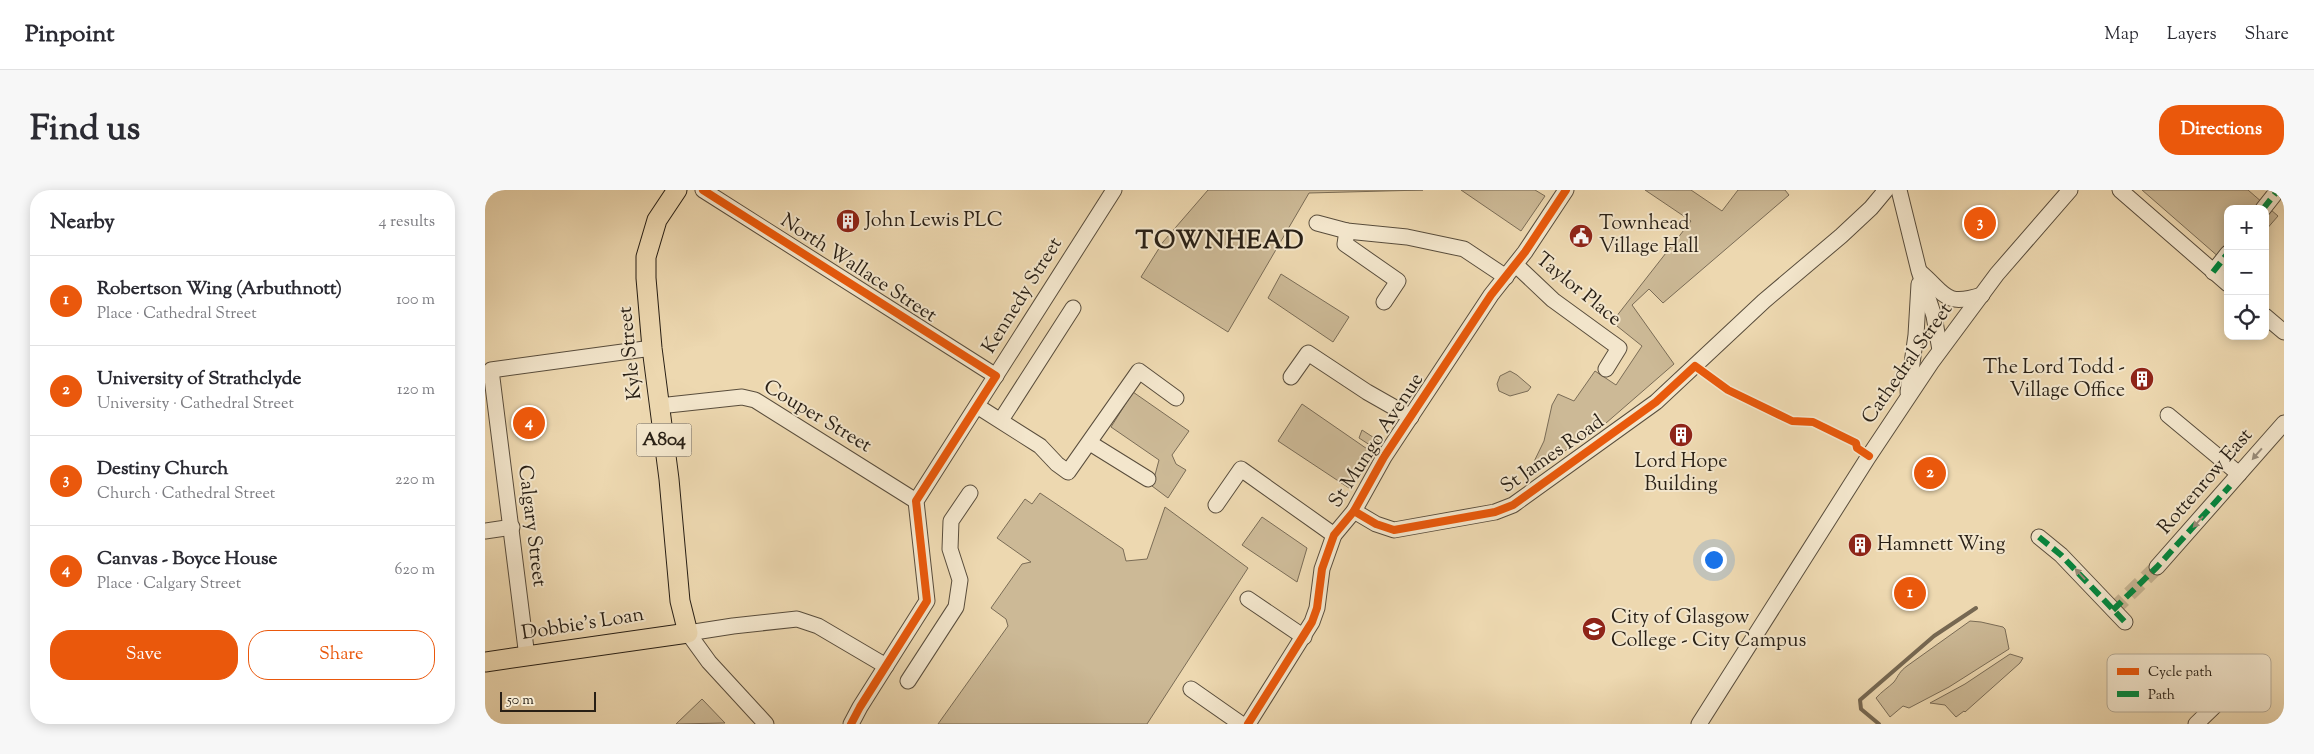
<!DOCTYPE html>
<html lang="en">
<head>
<meta charset="utf-8">
<style>
  :root { --surface:#fff; --page:#f7f7f7; --text:#2b2b33; --muted:#7c7c81; --line:#e1e1e2; --accent:#ea580c }
  body { margin:0; font-family:"Sorts Mill Goudy",serif; background:var(--page); color:var(--text) }
  .controls { position:absolute; right:15px; top:15px; display:grid; overflow:hidden; border-radius:10px; box-shadow:0 2px 12px #0003 }
  .controls button { width:45px; height:45px; display:grid; place-items:center; padding:0; border:0; border-bottom:1px solid var(--line); background:var(--surface); color:var(--text); font:25px sans-serif }
  .scale { position:absolute; left:15px; bottom:12px; width:96px; box-sizing:border-box; padding-left:5px; border:2px solid #281f15; border-top:0; font-size:14px; line-height:18px; white-space:nowrap; color:#281f15; -webkit-text-stroke:4px #f3e6cc; paint-order:stroke }
  .you { position:absolute; left:1228px; top:369px; width:18px; height:18px; margin:-12px; border:4px solid #fff; border-radius:50%; background:#1a73e8; box-shadow:0 0 0 8px #1a73e833 }
  .badge { display:grid; place-items:center; width:32px; height:32px; border-radius:50%; background:var(--accent); color:#fff; font-size:16px; font-weight:700 }
  .pin { position:absolute; translate:-50% -50%; border:2px solid #fff; box-shadow:0 1px 5px #0006 }
  .list { margin:0; padding:0; list-style:none }
  h2 { display:flex; justify-content:space-between; align-items:center; height:65px; margin:0; padding:0 20px; font-size:21px }
  h2 small { font-size:16px; font-weight:400; color:var(--muted) }
  .list li { display:grid; grid-template-columns:32px 1fr auto; gap:15px; align-items:center; box-sizing:border-box; height:90px; padding:0 20px; border-top:1px solid var(--line) }
  .list b { display:block; font-size:19px; white-space:nowrap }
  .list p { margin:0; font-size:16px; white-space:nowrap; color:var(--muted) }
  .list em { font-size:16px; font-style:normal; color:var(--muted) }
  .actions { display:flex; gap:10px; padding:15px 20px }
  .actions a { flex:1; padding:11px 0; border:1px solid var(--accent); border-radius:20px; text-align:center; font-size:18px; color:var(--accent) }
  .actions .main { background:var(--accent); color:#fff }
  .icon { flex:none; width:28px; height:28px; fill:none; stroke:currentColor; stroke-width:2; stroke-linecap:round; stroke-linejoin:round }
  .map { position:relative; flex:none; width:1799px; height:534px; overflow:hidden; border-radius:20px }
  header { display:flex; align-items:center; gap:30px; box-sizing:border-box; height:70px; padding:0 25px; background:var(--surface); border-bottom:1px solid var(--line) }
  header strong { font-size:24px }
  nav { display:flex; gap:28px; margin-inline-start:auto; font-size:18px }
  .intro { display:flex; align-items:center; justify-content:space-between; box-sizing:border-box; height:120px; padding:0 30px }
  h1 { margin:0; font-size:35px }
  .button { padding:12px 22px; border-radius:20px; background:var(--accent); color:#fff; font-size:18px; font-weight:700 }
  main { display:flex; gap:30px; padding:0 30px }
  aside { flex:1; background:var(--surface); border-radius:20px; box-shadow:0 2px 12px #0003 }
  .map>svg:first-child { display:block }
</style>
</head>
<body>
<header>
<strong>Pinpoint</strong>
<nav><a>Map</a><a>Layers</a><a>Share</a></nav>
</header>
<div class="intro"><h1>Find us</h1><a class="button">Directions</a></div>
<main>
<aside>
<h2>Nearby<small>4 results</small></h2>
<ul class="list">
<li><span class="badge">1</span><div><b>Robertson Wing (Arbuthnott)</b><p>Place · Cathedral Street</p></div><em>100 m</em></li>
<li><span class="badge">2</span><div><b>University of Strathclyde</b><p>University · Cathedral Street</p></div><em>120 m</em></li>
<li><span class="badge">3</span><div><b>Destiny Church</b><p>Church · Cathedral Street</p></div><em>220 m</em></li>
<li><span class="badge">4</span><div><b>Canvas - Boyce House</b><p>Place · Calgary Street</p></div><em>620 m</em></li>
</ul>
<div class="actions"><a class="main">Save</a><a>Share</a></div>
</aside>
<div class="map">
<svg width="1799" height="534" viewBox="0 0 1799 534">
  <rect width="100%" height="100%" fill="#edd8b0"/>
  <filter id="stains"><feTurbulence type="fractalNoise" baseFrequency=".004" numOctaves="4"/><feColorMatrix values="0 0 0 0 .2 0 0 0 0 .09 0 0 0 0 .02 0 0 0 .5 -.17"/></filter>
  <radialGradient id="worn" r=".72"><stop offset=".6" stop-color="#630" stop-opacity="0"/><stop offset="1" stop-color="#630" stop-opacity=".3"/></radialGradient>
  <g fill="#ccb996" stroke="#7a6c56">
    <path d="M723,0h215l-114,3 -81,139 -87,-55 22,-35z"/>
    <path d="M976,0h74l10,6 -24,35z"/>
    <path d="M1160,0h46l31,21 16,-21h47l4,5 -126,108 -14,-14 -17,16 42,59 -76,66 -70,44 16,-33 8,-36 6,-11 16,7 21,-30 21,14 26,-39 -30,-24 79,-101z"/>
    <path d="M1657,0h106l30,26 -13,15v-22h-37v56z"/>
    <path d="M796,84l68,43 -16,25 -65,-44z"/>
    <path d="M1025,181l7,4 14,12 -3,4 -18,5 -11,-5 -2,-7 3,-8z"/>
    <path d="M648,202l56,39 -17,24 4,9 10,6 -18,28 -16,-12 7,-26 -48,-33z"/>
    <path d="M817,214l71,49 -24,35 -71,-47z"/>
    <path d="M877,240l17,11 -3,8 -17,-11z"/>
    <path d="M555,303l83,56 3,12 21,-2 18,-52 83,61 -101,156h-209l70,-98 -2,-7 -15,-11 31,-44 9,-2 -34,-24 28,-39 7,5z"/>
    <path d="M777,327l45,31 -10,34 -55,-37z"/>
    <path d="M1485,431l11,1 22,5 2,2 4,20 -60,38 -40,21 -6,-2 -13,11 -14,-19c5,-6 13,-11 18,-16 5,-7 5,-10 13,-16z"/>
    <path d="M1525,464l13,4 -3,5 -55,49 -1,-1 -8,6 -11,-12 -15,-2 35,-19z"/>
    <path d="M217,509l23,24 -49,1z"/>
  </g>
  <g fill="none" stroke-linecap="round" stroke-linejoin="round">
    <path stroke="#766852" stroke-width="4" d="M1394,534l-18,-15 -1,-9 74,-64 42,-28"/>
    <path stroke="#c6b391" stroke-width="15" stroke-dasharray="15 8" stroke-linecap="butt" d="M1628,420l44,-43"/>
    <g stroke="#594d3c" stroke-width="17">
      <g id="minor">
        <path d="M218,0l293,186"/>
        <path d="M1414,0l20,81 15,45 6,34"/>
        <path d="M1635,0l108,94"/>
        <path d="M1778,19l15,-19"/>
        <path d="M832,33l30,8 60,6 57,12 42,28"/>
        <path d="M862,41l-2,13 53,37 -14,21"/>
        <path d="M1031,75l37,35 66,48 -13,21"/>
        <path d="M1435,82c26,22 24,35 62,23"/>
        <path d="M1728,82l15,-19"/>
        <path d="M1780,126l19,16"/>
        <path d="M806,187l17,-24 59,39 44,25"/>
        <path d="M1423,202l8,-57 3,-51"/>
        <path d="M174,216l83,-9 13,3 161,101"/>
        <path d="M492,216l63,40 17,18 11,8 71,-101 37,27"/>
        <path d="M1683,225l71,59"/>
        <path d="M516,230l72,-112"/>
        <path d="M605,253l58,36"/>
        <path d="M731,315l25,-36 93,66"/>
        <path d="M869,321l22,13 18,6 101,-18 18,-7 143,-103 108,-101 77,-65 30,-28 15,-18"/>
        <path d="M0,341l27,-4"/>
        <path d="M1554,347l22,18 64,67"/>
        <path d="M1672,377l127,-144"/>
        <path d="M763,409l56,38"/>
        <path d="M42,467l-36,-287 161,-22"/>
        <path d="M423,491l48,-74 4,-27 -10,-31 1,-28 19,-28"/>
        <path d="M706,499l50,35"/>
        <path d="M281,534l-57,-62 -21,-29 45,-7 64,-7 21,7 68,40"/>
        <path d="M366,534l9,-17 67,-106 -11,-100 198,-311"/>
        <path d="M763,534l64,-102 5,-14 5,-39 12,-34 20,-24 30,-54 107,-162 34,-43 41,-62"/>
        <path d="M1214,534l170,-268 62,-93 66,-89 73,-84"/>
        <path d="M1711,534l29,-28"/>
      </g>
    </g>
    <g stroke="#281f15" stroke-width="21">
      <path id="major" d="M0,472l203,-29 -8,-32 -11,-122 -17,-131 -6,-70v-21l11,-37 20,-30"/>
    </g>
    <use href="#minor" stroke="#f3e6cc" stroke-width="15"/>
    <use href="#major" stroke="#edd8b0" stroke-width="19"/>
    <g stroke="#00873e" stroke-width="6" stroke-dasharray="12 6" stroke-linecap="butt">
      <path d="M1778,19l15,-19"/>
      <path d="M1728,82l15,-19"/>
      <path d="M1554,347l22,18 64,67"/>
      <path d="M1628,420l44,-43 73,-81"/>
    </g>
    <g stroke="#f3e6cc" stroke-width="11">
      <g id="cycleway">
        <path d="M218,0l293,186 -80,125 11,100 -67,106 -9,17"/>
        <path d="M869,321l22,13 18,6 101,-18 18,-7 143,-103 39,-36 33,24 64,31 21,1 43,21 1,5 12,8"/>
        <path d="M763,534l64,-102 5,-14 5,-39 12,-34 20,-24 30,-54 107,-162 34,-43 41,-62"/>
      </g>
    </g>
    <use href="#cycleway" stroke="#e8590c" stroke-width="8"/>
  </g>
  <defs><path id="oneway-solid" d="M-6-.8H1V-3.2L6.5 0L1 3.2V.8H-6Z" transform="scale(1.25)"/></defs>
  <g fill="#988c7a">
    <use href="#oneway-solid" transform="translate(1772 264) rotate(131)"/>
    <use href="#oneway-solid" transform="translate(1713 332) rotate(132)"/>
    <use href="#oneway-solid" transform="translate(1595 384) rotate(-133)"/>
  </g>
  <defs>
    <g id="building-disc" transform="scale(1.25)"><circle r="9.5" fill="#8f2418" stroke="#f3e6cc"/><path d="M-4-6H4V6H1V3H-1V6H-4ZM-2.5-4.3h1.7v1.8h-1.7ZM.8-4.3h1.7v1.8H.8ZM-2.5-1h1.7V.8h-1.7ZM.8-1h1.7V.8H.8Z" fill="#fff"/></g>
    <g id="civic-disc" transform="scale(1.25)"><circle r="9.5" fill="#8f2418" stroke="#f3e6cc"/><path d="M-.6-6.5H3V-4.5H.6V-3L4-1V1h2V6H-6V1h2V-1L-.6-3ZM-1.2 2.5V6h2.4V2.5Z" fill="#fff"/></g>
    <g id="university-disc" transform="scale(1.25)"><circle r="9.5" fill="#8f2418" stroke="#f3e6cc"/><path d="M0-5L7-2L0 1L-7-2ZM-4 1L0 2.5L4 1V4Q0 6-4 4Z" fill="#fff"/></g>
  </defs>
  <g fill-rule="evenodd">
    <use href="#building-disc" x="363" y="31"/>
    <use href="#civic-disc" x="1096" y="46"/>
    <use href="#building-disc" x="1657" y="189"/>
    <use href="#building-disc" x="1196" y="245"/>
    <use href="#building-disc" x="1375" y="355"/>
    <use href="#university-disc" x="1109" y="439"/>
  </g>
  <g text-anchor="middle" dominant-baseline="central" stroke-width="4" stroke-linejoin="round" paint-order="stroke">
    <rect fill="#f3e6cc" stroke="#655b4c" stroke-width="1" x="151.5" y="233.5" width="55" height="33" rx="4"/>
    <g font-size="19" font-weight="bold" fill="#281f15">
      <text x="179" y="250">A804</text>
    </g>
    <g font-size="20" fill="#281f15" stroke="#f3e6cc" text-anchor="start">
      <text x="380" y="31">John Lewis PLC</text>
      <text x="1114" y="34">Townhead<tspan x="1114" dy="23">Village Hall</tspan></text>
      <text x="1640" y="178" text-anchor="end">The Lord Todd -<tspan x="1640" dy="23">Village Office</tspan></text>
      <text x="1196" y="272" text-anchor="middle">Lord Hope<tspan x="1196" dy="23">Building</tspan></text>
      <text x="1392" y="355">Hamnett Wing</text>
      <text x="1126" y="428">City of Glasgow<tspan x="1126" dy="23">College - City Campus</tspan></text>
    </g>
    <g font-size="20" fill="#281f15" stroke="#f3e6cc">
      <text transform="translate(373 79) rotate(33)">North Wallace Street</text>
      <text transform="translate(1093 100) rotate(39)">Taylor Place</text>
      <text transform="translate(538 106) rotate(-58)">Kennedy Street</text>
      <text transform="translate(146 163) rotate(-96)">Kyle Street</text>
      <text transform="translate(1423 174) rotate(-55)">Cathedral Street</text>
      <text transform="translate(332 227) rotate(31)">Couper Street</text>
      <text transform="translate(892 251) rotate(-57)">St Mungo Avenue</text>
      <text transform="translate(1068 265) rotate(-35)">St James Road</text>
      <text transform="translate(1721 292) rotate(-49)">Rottenrow East</text>
      <text transform="translate(46 336) rotate(83)">Calgary Street</text>
      <text transform="translate(98 435) rotate(-9)">Dobbie's Loan</text>
    </g>
    <g font-size="25" font-weight="bold" letter-spacing="1" fill="#281f15" stroke="#f3e6cc">
      <text x="735" y="52">TOWNHEAD</text>
    </g>
  </g>
  <rect x="1622" y="464" width="164" height="58" rx="8" fill="#f3e6cc" stroke="#b6aa95" stroke-width="1"/>
  <rect x="1632" y="478" width="22" height="7" fill="#e8590c"/>
  <rect x="1632" y="501" width="22" height="6" fill="#00873e"/>
  <g font-size="14" fill="#281f15">
    <text x="1663" y="486">Cycle path</text>
    <text x="1663" y="509">Path</text>
  </g>
  <rect width="100%" height="100%" filter="url(#stains)"/>
  <rect width="100%" height="100%" fill="url(#worn)"/>
</svg>
<div class="controls">
<button>+</button>
<button>−</button>
<button><svg class="icon" aria-label="locate" viewBox="0 0 24 24"><circle cx="12" cy="12" r="6"/><path d="M12 2v4M12 18v4M2 12h4M18 12h4"/></svg></button>
</div>
<div class="scale">50 m</div>
<div class="you"></div>
<div class="pin badge" style="left:1425px;top:403px">1</div>
<div class="pin badge" style="left:1445px;top:283px">2</div>
<div class="pin badge" style="left:1495px;top:33px">3</div>
<div class="pin badge" style="left:44px;top:233px">4</div>
</div>
</main>
</body>
</html>
